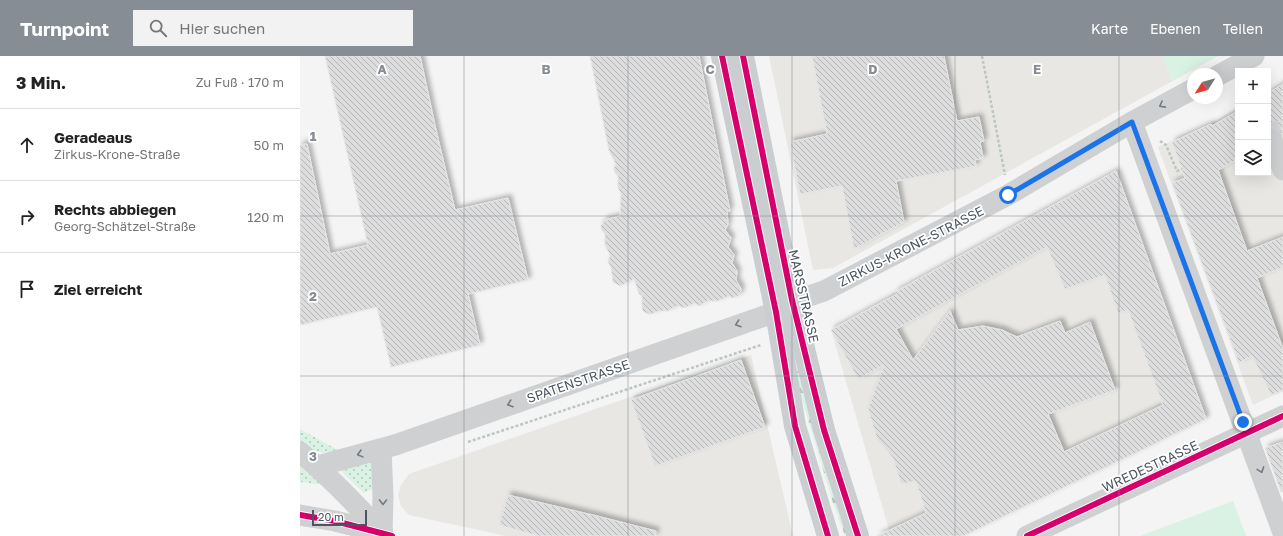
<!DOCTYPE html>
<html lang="de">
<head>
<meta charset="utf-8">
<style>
  :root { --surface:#fff; --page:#f2f2f2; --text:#222; --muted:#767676; --line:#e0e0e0; --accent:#868d94 }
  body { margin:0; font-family:"Golos Text",sans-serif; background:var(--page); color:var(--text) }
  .controls { position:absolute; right:12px; top:12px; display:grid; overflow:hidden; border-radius:0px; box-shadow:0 4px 16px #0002 }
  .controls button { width:36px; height:36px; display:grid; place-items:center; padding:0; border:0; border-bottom:1px solid var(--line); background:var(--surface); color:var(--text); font:20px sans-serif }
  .compass { position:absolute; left:887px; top:12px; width:36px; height:36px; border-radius:50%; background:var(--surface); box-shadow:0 4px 16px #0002; rotate:233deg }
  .scale { position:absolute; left:12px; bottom:10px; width:55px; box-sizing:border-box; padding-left:4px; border:2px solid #4a5661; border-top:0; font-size:11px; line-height:14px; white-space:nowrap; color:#4a5661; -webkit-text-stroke:3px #fff; paint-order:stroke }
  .stop { position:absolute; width:12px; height:12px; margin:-9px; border:3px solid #1a73e8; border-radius:50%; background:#fff }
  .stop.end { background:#1a73e8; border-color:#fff; box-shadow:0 1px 4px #0008 }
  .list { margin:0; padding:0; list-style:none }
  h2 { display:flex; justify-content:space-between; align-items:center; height:52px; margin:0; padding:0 16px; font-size:17px }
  h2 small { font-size:13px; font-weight:400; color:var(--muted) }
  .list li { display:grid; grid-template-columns:26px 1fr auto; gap:12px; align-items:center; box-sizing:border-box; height:72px; padding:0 16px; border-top:1px solid var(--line) }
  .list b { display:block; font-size:15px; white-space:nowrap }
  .list p { margin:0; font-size:13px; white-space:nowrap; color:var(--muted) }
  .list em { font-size:13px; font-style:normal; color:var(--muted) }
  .icon { flex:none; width:22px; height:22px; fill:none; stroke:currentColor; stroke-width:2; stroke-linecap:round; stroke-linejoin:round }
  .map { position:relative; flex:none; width:983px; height:480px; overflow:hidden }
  header { display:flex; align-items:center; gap:24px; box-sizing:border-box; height:56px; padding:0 20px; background:var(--accent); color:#fff }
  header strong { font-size:19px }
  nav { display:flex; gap:22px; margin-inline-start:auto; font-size:14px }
  .search { width:280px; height:36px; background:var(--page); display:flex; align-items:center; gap:10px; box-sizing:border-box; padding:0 14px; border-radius:0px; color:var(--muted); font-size:15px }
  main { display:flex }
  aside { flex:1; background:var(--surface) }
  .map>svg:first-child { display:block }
</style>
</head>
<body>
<header>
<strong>Turnpoint</strong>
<div class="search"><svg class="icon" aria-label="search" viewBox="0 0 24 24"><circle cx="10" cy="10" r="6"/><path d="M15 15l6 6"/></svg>Hier suchen</div>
<nav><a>Karte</a><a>Ebenen</a><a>Teilen</a></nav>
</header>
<main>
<aside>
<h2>3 Min.<small>Zu Fuß · 170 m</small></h2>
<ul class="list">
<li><svg class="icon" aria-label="ahead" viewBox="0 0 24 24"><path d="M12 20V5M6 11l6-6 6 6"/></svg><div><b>Geradeaus</b><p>Zirkus-Krone-Straße</p></div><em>50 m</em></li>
<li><svg class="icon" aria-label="right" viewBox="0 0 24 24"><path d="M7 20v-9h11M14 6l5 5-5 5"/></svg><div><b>Rechts abbiegen</b><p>Georg-Schätzel-Straße</p></div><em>120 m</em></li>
<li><svg class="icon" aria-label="arrive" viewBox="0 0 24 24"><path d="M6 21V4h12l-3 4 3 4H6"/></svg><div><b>Ziel erreicht</b></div></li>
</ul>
</aside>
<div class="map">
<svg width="983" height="480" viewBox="0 0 983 480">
  <defs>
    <pattern id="grass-dots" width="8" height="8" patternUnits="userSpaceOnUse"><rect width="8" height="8" fill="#d9f2e3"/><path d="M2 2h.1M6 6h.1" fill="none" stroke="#b2c7bb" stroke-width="1.8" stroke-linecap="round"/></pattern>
    <pattern id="forest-firs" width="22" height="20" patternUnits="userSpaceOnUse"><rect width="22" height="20" fill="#d9f2e3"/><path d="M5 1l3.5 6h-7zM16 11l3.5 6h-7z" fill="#b2c7bb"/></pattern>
    <pattern id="building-back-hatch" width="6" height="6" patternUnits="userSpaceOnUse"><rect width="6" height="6" fill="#ddddde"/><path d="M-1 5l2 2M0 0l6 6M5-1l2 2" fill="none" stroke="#b5b6b7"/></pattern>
    <filter id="shadow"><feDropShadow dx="3.5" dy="-3.5" stdDeviation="2" flood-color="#0004"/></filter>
  </defs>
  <rect width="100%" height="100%" fill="#f4f4f4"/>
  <g fill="#e8e7e3">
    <path d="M469,0h449l-385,212 -20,2z"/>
    <path d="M983,27v308l-30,14 -95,-258 57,-26 23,-13v65h30v-82z"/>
    <path d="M816,115l90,248 -243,117 -74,-6 -58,-200 51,-27 13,-11z"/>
    <path d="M451,299l42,181h-287l-97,-21 -8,-9 -3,-11 3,-10 8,-11z"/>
  </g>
  <g fill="url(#grass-dots)">
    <path d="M0,373l38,21c-20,5 -21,3 -38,-7z"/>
    <path d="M72,400l2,32 -10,5 -26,-25z"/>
    <path d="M0,407l25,22 -25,-3z"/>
  </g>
  <path fill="url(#forest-firs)" d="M435,0l116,480h-6l-12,-33 -35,-117z"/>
  <g fill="#d9f2e3">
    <path d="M863,0h55l-47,25z"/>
    <path d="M933,445l13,35h-106z"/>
  </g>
  <g fill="url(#building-back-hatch)" stroke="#e5e6e7" fill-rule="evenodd" filter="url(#shadow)">
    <path d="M25,0h95l16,74 19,80 53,-12 20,82 -60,14 12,51 -89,22 -14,-60 -77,18v-180l7,-1 23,110 38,-9z"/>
    <path d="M290,0h109l31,155h-3l1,13 -3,6 6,8 -3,9 6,8 -2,8 5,8 -1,9 5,9 -1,5 -2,2 -6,2 -3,-2 -11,5h-11l-7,5 -6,-3 -9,5 -8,-2 -9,5h-9l-8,3h-3l-5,-3 -1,-3v-12l-3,-2 -5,-15 -14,7 -7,-4 -2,-15 -3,-5 2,-7 -5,-10v-11l-4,-5v-4l4,-5 15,-4 1,-23 -3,-5v-12l-4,-5v-3l2,-4 -7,-13z"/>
    <path d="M512,0h132l13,65 22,-4 5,24 -4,1 3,16 -8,2 1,6 -80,15 8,41 -50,27 -12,-63 -42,8 -10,-52 37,-8z"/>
    <path d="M983,28v50l-1,1 -3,-4 -5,-3 -6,1v-36z"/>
    <path d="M938,55v48l-20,11 29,81 36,-14v30l-26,11 26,71v41l-12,5 -19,-39 -13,7 -67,-180 13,-5 -13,-36 39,-18 1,2z"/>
    <path d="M816,115l90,248 -243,117h-86l49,-23 -10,-32 -15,3 -8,-26 -16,-19 -9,-30 16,-44 -26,14 -27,-49 66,-36 -2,-2zM747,191l18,42 40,-14 13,38 10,-3 35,95 -99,47 -16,-38 67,-24 -25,-68 -25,11 -5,-12 -43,16 -15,-7 -19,-4 -25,4 -8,-19 -37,49 -17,-31z"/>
    <path d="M441,304l24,67 -110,39 -24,-66z"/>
    <path d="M983,386v50h-2l-16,-44z"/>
    <path d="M208,439l89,21 59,15 -1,5h-116l-40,-11z"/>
  </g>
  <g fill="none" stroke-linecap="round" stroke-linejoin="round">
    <path stroke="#d2d4d7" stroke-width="21" stroke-dasharray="21 10" stroke-linecap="butt" d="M968,67l4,17"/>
    <g stroke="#bcc7c4" stroke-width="2.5" stroke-dasharray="3 2" stroke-linecap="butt">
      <path d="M682,0l23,119"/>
      <path d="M860,85l6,4 11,26 5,-2"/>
      <path d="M168,386l293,-97"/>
    </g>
    <g stroke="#ced0d2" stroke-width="21">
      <path d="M917,20l37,-20"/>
      <path d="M832,66l151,411"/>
      <path d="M972,84l11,30"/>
      <path d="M492,244l17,-4 15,-5 184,-96 124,-73 61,-33"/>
      <path d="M81,393l2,47 -1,37"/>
      <path d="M0,396c30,25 56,52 82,81"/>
      <path d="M18,410l77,-21 381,-133"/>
      <path d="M0,459l35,6 48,12"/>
      <path d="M727,480l256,-120"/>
    </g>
    <g stroke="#caced1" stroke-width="22">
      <path d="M422,0l54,256 19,114 33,110"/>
      <path d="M443,0l49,244 32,130 34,106"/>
    </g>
    <g stroke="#fff" stroke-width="8">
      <g id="cycleway">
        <path d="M422,0l54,256 19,114 33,110"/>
        <path d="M443,0l49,244 32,130 34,106"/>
        <path d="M0,459l35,6 57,15"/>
        <path d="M727,480l256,-120"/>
      </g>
    </g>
    <use href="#cycleway" stroke="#d6006c" stroke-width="6"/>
  </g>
  <defs><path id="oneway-chevron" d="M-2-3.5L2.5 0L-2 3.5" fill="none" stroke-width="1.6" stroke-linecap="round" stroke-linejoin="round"/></defs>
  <g stroke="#727b83">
    <use href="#oneway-chevron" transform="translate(862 49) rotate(152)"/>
    <use href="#oneway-chevron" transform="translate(438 268) rotate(161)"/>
    <use href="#oneway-chevron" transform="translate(210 348) rotate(161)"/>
    <use href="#oneway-chevron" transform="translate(60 398) rotate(165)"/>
    <use href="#oneway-chevron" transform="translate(961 414) rotate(70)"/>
    <use href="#oneway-chevron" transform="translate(83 446) rotate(90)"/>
  </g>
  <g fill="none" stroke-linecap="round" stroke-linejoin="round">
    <path stroke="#1a73e8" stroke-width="5" d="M708,139l124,-73 111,300"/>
  </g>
  <path fill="none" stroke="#868d94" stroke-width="1" stroke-opacity="0.55" d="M164,0v480M328,0v480M492,0v480M655,0v480M819,0v480M0,160h983M0,320h983"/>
  <g text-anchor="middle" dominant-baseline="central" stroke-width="3.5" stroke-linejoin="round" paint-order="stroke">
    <g font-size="13" fill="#4a5661" stroke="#fff">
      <text transform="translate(611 190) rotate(-27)">ZIRKUS-KRONE-STRASSE</text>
      <text transform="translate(504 240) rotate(77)">MARSSTRASSE</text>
      <text transform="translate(278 325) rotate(-19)">SPATENSTRASSE</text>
      <text transform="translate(850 410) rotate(-25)">WREDESTRASSE</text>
    </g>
  </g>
  <g font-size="13" text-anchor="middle" font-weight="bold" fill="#868d94" stroke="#fff" stroke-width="3.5" stroke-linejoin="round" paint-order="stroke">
    <text x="82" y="18">A</text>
    <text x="246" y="18">B</text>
    <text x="410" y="18">C</text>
    <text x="573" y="18">D</text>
    <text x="737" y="18">E</text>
    <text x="13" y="85">1</text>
    <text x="13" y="245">2</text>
    <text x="13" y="405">3</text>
  </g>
</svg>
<div class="controls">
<button>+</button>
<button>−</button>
<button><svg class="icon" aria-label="layers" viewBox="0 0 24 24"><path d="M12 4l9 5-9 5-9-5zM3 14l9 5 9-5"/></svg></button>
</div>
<svg class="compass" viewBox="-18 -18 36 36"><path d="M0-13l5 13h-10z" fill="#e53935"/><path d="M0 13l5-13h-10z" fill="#767676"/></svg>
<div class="scale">20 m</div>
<div class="stop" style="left:708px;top:139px"></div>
<div class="stop end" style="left:943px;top:366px"></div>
</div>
</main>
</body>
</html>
